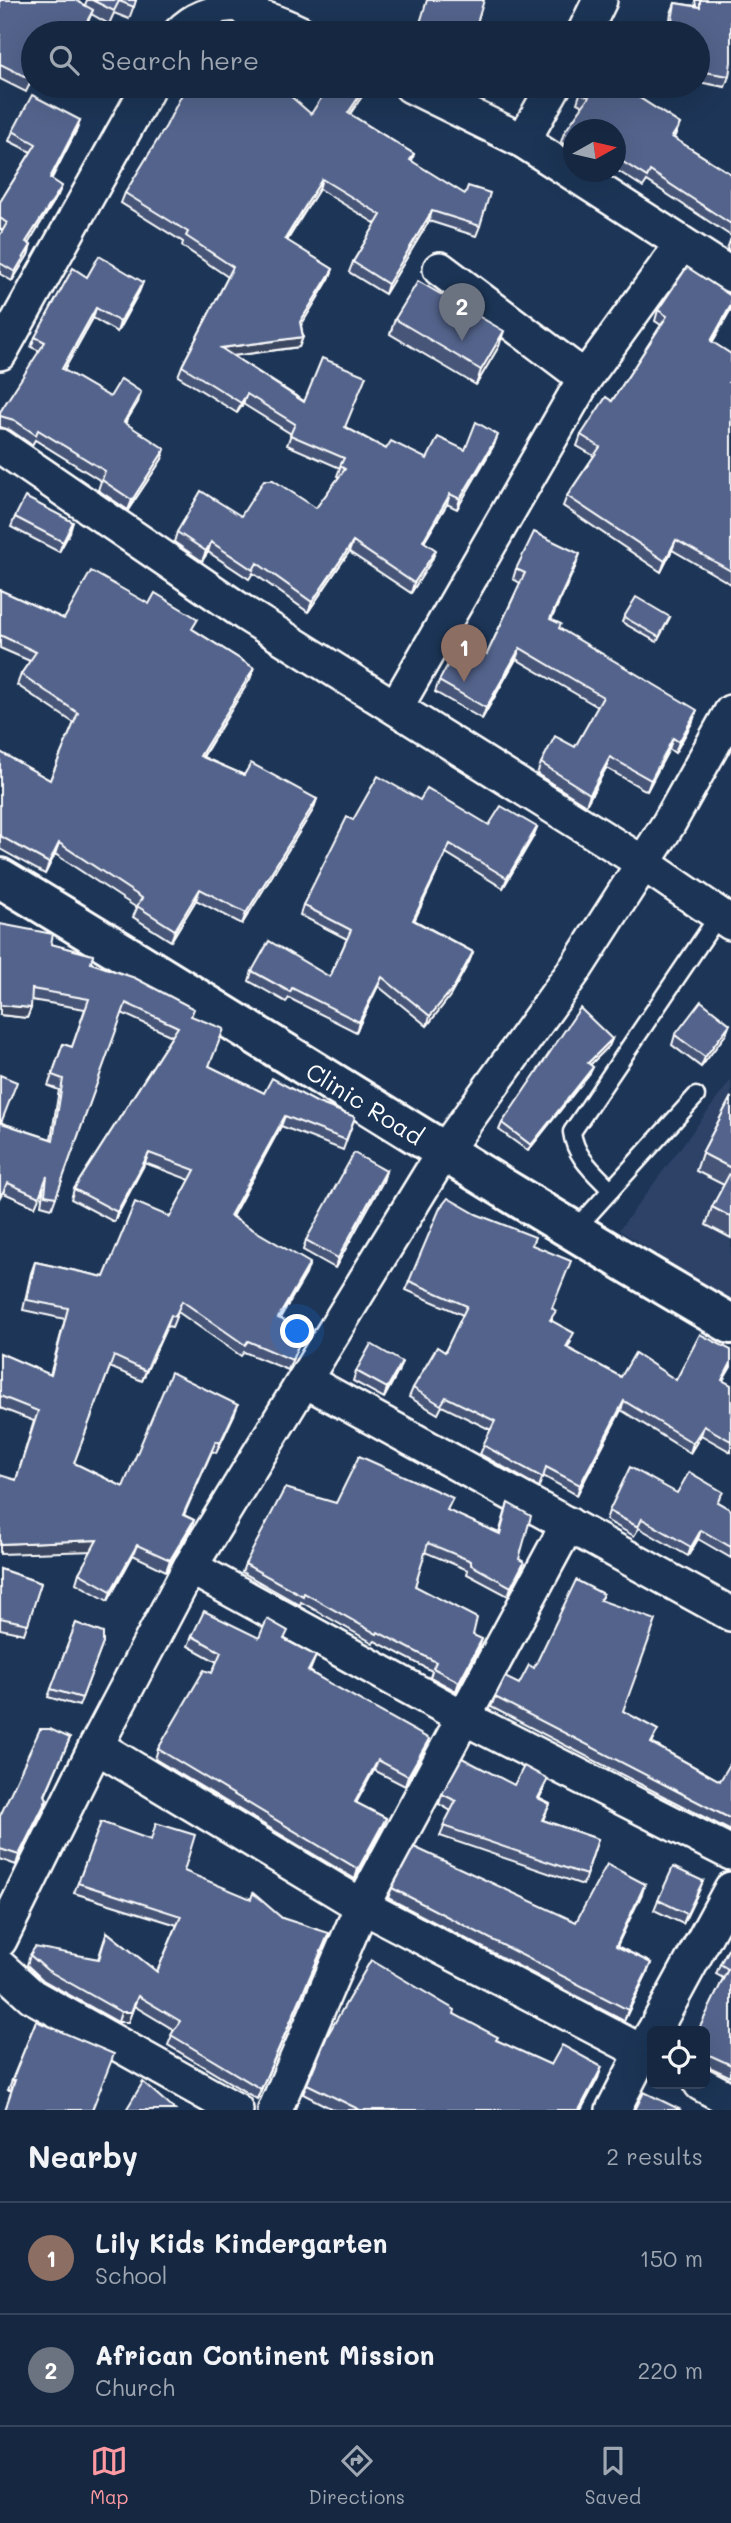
<!DOCTYPE html>
<html lang="en">
<head>
<meta charset="utf-8">
<style>
  :root { --surface:#162841; --page:#1f3048; --text:#f1f3f6; --muted:#9ea6b1; --line:#35445a; --accent:#ff9aa2 }
  body { margin:0; font-family:Mali,sans-serif; background:var(--page); color:var(--text) }
  .controls { position:absolute; right:21px; bottom:21px; display:grid; overflow:hidden; border-radius:10px; box-shadow:0 7px 28px #0002 }
  .controls button { width:63px; height:63px; display:grid; place-items:center; padding:0; border:0; border-bottom:2px solid var(--line); background:var(--surface); color:var(--text); font:35px sans-serif }
  .compass { position:absolute; left:563px; top:119px; width:63px; height:63px; border-radius:50%; background:var(--surface); box-shadow:0 7px 28px #0002; rotate:82deg }
  .you { position:absolute; left:298px; top:1332px; width:24px; height:24px; margin:-18px; border:5px solid #fff; border-radius:50%; background:#1a73e8; box-shadow:0 0 0 10px #1a73e833 }
  .badge { display:grid; place-items:center; width:46px; height:46px; border-radius:50%; background:var(--accent); color:#fff; font-size:23px; font-weight:700 }
  .pin { position:absolute; translate:-50% -58px; filter:drop-shadow(0 2px 4px #0008) }
  .pin::after { content:''; position:absolute; top:37px; width:24px; height:21px; background:inherit; clip-path:polygon(0 0,100% 0,50% 100%) }
  .list { margin:0; padding:0; list-style:none }
  h2 { display:flex; justify-content:space-between; align-items:center; height:91px; margin:0; padding:0 28px; font-size:30px }
  h2 small { font-size:23px; font-weight:400; color:var(--muted) }
  .list li { display:grid; grid-template-columns:46px 1fr auto; gap:21px; align-items:center; box-sizing:border-box; height:112px; padding:0 28px; border-top:2px solid var(--line) }
  .list b { display:block; font-size:26px; white-space:nowrap }
  .list p { margin:0; font-size:23px; white-space:nowrap; color:var(--muted) }
  .list em { font-size:23px; font-style:normal; color:var(--muted) }
  .icon { flex:none; width:38px; height:38px; fill:none; stroke:currentColor; stroke-width:2; stroke-linecap:round; stroke-linejoin:round }
  .map { position:relative; flex:none; width:731px; height:2110px; overflow:hidden }
  .search { position:absolute; background:var(--surface); box-shadow:0 7px 28px #0002; left:21px; right:21px; top:21px; height:77px; display:flex; align-items:center; gap:18px; box-sizing:border-box; padding:0 24px; border-radius:38px; color:var(--muted); font-size:26px }
  .sheet { height:315px; background:var(--surface) }
  nav { display:flex; justify-content:space-around; align-items:center; box-sizing:border-box; height:98px; border-top:2px solid var(--line); background:var(--surface); font-size:19px; color:var(--muted) }
  nav a { display:grid; justify-items:center; gap:4px }
  nav .on { color:var(--accent) }
  .map>svg:first-child { display:block }
</style>
</head>
<body>
<div class="map">
<svg width="731" height="2110" viewBox="0 0 731 2110">
  <rect width="100%" height="100%" fill="#1d3557"/>
  <filter id="ink" filterUnits="userSpaceOnUse"><feTurbulence type="fractalNoise" baseFrequency=".0143" numOctaves="2"/><feDisplacementMap in="SourceGraphic" scale="14" xChannelSelector="R" yChannelSelector="G"/><feConvolveMatrix kernelMatrix="1 2 1 2 8 2 1 2 1" color-interpolation-filters="sRGB"/></filter>
  <g filter="url(#ink)">
    <path fill="#2d4367" d="M731,1080v221l-112,-71z"/>
    <g fill="none" stroke-linecap="round" stroke-linejoin="round">
      <g stroke="#fff" stroke-width="21">
        <g id="service">
          <path d="M611,1190c-17,-18 -36,-33 -39,-58l147,-217"/>
          <path d="M574,1231l122,-135"/>
        </g>
      </g>
      <g stroke="#fff" stroke-width="38">
        <g id="minor">
          <path d="M180,33c32,-33 76,-21 120,0"/>
          <path d="M584,33l16,-33"/>
          <path d="M411,86l112,55 208,134"/>
          <path d="M523,141l31,-55"/>
          <path d="M440,269l145,109"/>
          <path d="M0,353l149,-267"/>
          <path d="M0,446l247,169 396,248 88,60"/>
          <path d="M396,707l189,-329 97,-134"/>
          <path d="M306,1381l425,233"/>
          <path d="M190,1567l273,150 268,136"/>
          <path d="M96,1746l266,160 290,151"/>
          <path d="M0,1940l96,-194 94,-179 253,-414 133,-185 93,-145 62,-111"/>
          <path d="M0,1967l32,29 204,114"/>
          <path d="M654,2031l77,-142"/>
          <path d="M701,2084l30,16"/>
          <path d="M275,2110l87,-204 206,-382"/>
          <path d="M613,2110l39,-76"/>
        </g>
      </g>
      <g stroke="#fff" stroke-width="44">
        <g id="tertiary">
          <path id="s1" d="M0,878c245,147 484,303 731,446"/>
        </g>
      </g>
      <use href="#service" stroke="#1d3557" stroke-width="16"/>
      <use href="#minor" stroke="#1d3557" stroke-width="33"/>
      <use href="#tertiary" stroke="#1d3557" stroke-width="38"/>
    </g>
    <g fill="#475678" stroke="#fff" stroke-width="2">
      <path d="M0,0l85,5 2,-5h49l-7,19 -15,-6 -5,11 -18,-10 -8,19h-50v44l-7,15 -26,-13z"/>
      <path d="M695,0h36l-2,76 -4,11 -27,-5v-49h-30l3,-20 4,-10 21,3z"/>
      <path d="M572,86h49l59,38 -6,14 57,36v62l-84,-55 -4,6 -28,-18v-39h-42v21l-12,-9 3,-9 19,-27 -6,-3 3,-9 -8,-4z"/>
      <path d="M367,89l-17,25 64,40 -2,7 68,65 -4,10 -47,-15 -44,73 -36,-22 4,-10 23,-38 -57,-35 -32,52 46,28 -4,10 -28,46 2,12 -4,10 -66,9 112,71 41,22 41,10 67,-14 -37,64 -10,-5 -23,38 8,18 -21,33 -62,-41 -41,60 -55,-39 -4,6 -41,-27 -6,9 -28,-19 3,-10 64,-16 75,-8 23,-31 -2,-1 3,-8 -53,-23 4,-11 -48,-30 -6,9 -59,-37 4,-10 46,-89 -46,-31 1,-4 -62,-39 4,-10z"/>
      <path d="M80,120l-3,9 -26,50 7,16 -30,48 3,2 -3,10 -16,26 -12,-7v-39l3,-4 -3,-2v-27l31,-50 -22,-11 4,-10z"/>
      <path d="M731,238v14l-4,-3z"/>
      <path d="M87,277l56,5 -4,10 -22,40 -24,-14 -29,52 46,27 28,5 -13,21 37,36 -34,51 -30,-20 3,-9 -66,-41 -3,5 -22,-15 -10,-3v-15l40,-61 -9,-4 4,-10z"/>
      <path d="M731,309l-19,33 19,12v230l-59,-34 -11,22 -98,-66 4,-10 27,-40 -17,-10 4,-11 31,-34 49,-76 -6,-4 3,-11z"/>
      <path d="M395,319l104,27 -23,39 -86,-51z"/>
      <path d="M15,517l55,15 -11,20 -48,-25z"/>
      <path d="M576,565l-25,55 8,8 134,93 -18,32 -6,-4 -22,42 -41,-23 -20,37 -49,-31 4,-11 34,-16 23,-40 -82,-48 -34,60 -47,-27 4,-11 48,-27 33,-71 -7,-4 3,-10z"/>
      <path d="M0,590l64,29 130,11 60,38 -4,11 -47,78 41,18 73,24 -4,11 -71,114 -46,-24 -25,41 -38,-24 4,-9 -82,-54 -10,20 -45,-25v-97l50,28 24,-57 -57,-38 4,-11 9,-13 -30,-13z"/>
      <path d="M624,617h46l-13,25 -35,-20z"/>
      <path d="M420,800l69,25 48,2 -4,10 -30,51 -57,-35 -32,67 59,32 -4,10 -19,34 -23,30 -49,-40 -22,46 -67,-34 -3,4 -37,-21 3,-10 78,6 17,-38 -47,-24 3,-10 50,-85z"/>
      <path d="M51,944l40,19 100,53 18,50 55,27 54,10 37,14 -12,33 -62,-24 -49,90 74,58 -26,44 21,21 -13,31 -44,-18 -3,4 -63,-44 -6,15 -5,-1 -25,55 -32,-14 -36,96 49,24 111,-72 -18,38 -4,-2 -28,64 10,5 -4,10 -24,41 -33,-16 -25,46 -32,-18 3,-10 13,-22 -76,-71 18,-59 -34,-13v-55l50,22 15,-56 -42,-9 8,-37 4,-11 69,15 66,-60 20,-37 -45,-17 -31,59 -43,-23 3,-10 98,-153 -50,-23 -70,195 -11,-3 3,-19 -9,21 -31,-14 -2,-70 49,16 8,-49 -11,-4 15,-42 9,3 13,-38 -54,-9v8l-4,10 -27,-3z"/>
      <path d="M726,1034l-25,33 -29,-22 3,-10z"/>
      <path d="M612,1039l-3,7 -19,19 3,2 -3,6 -62,78 -29,-21 3,-7z"/>
      <path d="M731,1097v141l-25,-13 6,-18 12,-22 -28,-14 6,-18z"/>
      <path d="M386,1171l-3,10 -48,87 -32,-18 3,-10z"/>
      <path d="M532,1245l20,64v12l19,21 -4,6 54,29 102,4 8,4v67l-30,-17 -11,18 -69,-43 -44,85 -34,-19 -4,11 -59,-33 11,-24 -49,-24 -4,8 -29,-17 4,-9 32,-36 18,-37 -57,-25 3,-9z"/>
      <path d="M356,1371l42,1 -14,26 -31,-17z"/>
      <path d="M677,1493l42,10 12,7v48l-33,-19 -10,17 -49,-28 -5,8 -28,-16 3,-9z"/>
      <path d="M336,1503l112,8 51,22 9,-30 11,56 5,3 -3,9 -13,25 -41,-22 1,-4 -43,-18 -10,34 58,49 6,13 -23,43 -26,-14 2,-6 -57,-30 -2,2 -72,-41 -1,3 -58,-33 3,-8z"/>
      <path d="M0,1569l41,14 -17,51 -24,-5z"/>
      <path d="M603,1594l-2,6 22,111 31,29 -2,3 68,38 11,-16v66l-240,-124 4,-10 24,-13z"/>
      <path d="M76,1623l27,20 -24,63 -31,-9z"/>
      <path d="M192,1636l93,3 31,17 -6,15 115,78 -20,37 -31,-16 -18,33 30,15 -4,10 -27,51 -200,-120 3,-10 54,-76 5,-11 -29,-16z"/>
      <path d="M70,1738l-25,58 2,3 -3,9 -28,57 -16,-6v-43z"/>
      <path d="M514,1785l30,4 -5,10 11,5 -7,16 55,19 -15,46 -143,-49 11,-25 -12,-7 3,-10z"/>
      <path d="M101,1822l83,49 98,47 43,25 -68,156 -89,-54 6,-15 -40,-24 -6,16h-10l-75,-42 -16,-15 3,-10 68,4 9,-27 50,40 20,-47 -103,-32z"/>
      <path d="M703,1881l-20,43 -29,-14 4,-10z"/>
      <path d="M645,1884l-28,62 34,17 -4,10 -23,48 -236,-123 4,-10 184,34z"/>
      <path d="M731,1944v133l-26,-12v-34l18,-53 -7,-4 4,-10z"/>
      <path d="M454,2014l42,26 55,25 47,13 -17,32h-247l-31,-16 4,-10z"/>
      <path d="M36,2021l-25,69h-3l4,-10z"/>
    </g>
    <g fill="#3a4661" stroke="#fff" stroke-width="2">
      <path d="M93,10l-10,23h-2z"/>
      <path d="M366,86h2l-1,3 -23,34 4,-10z"/>
      <path d="M80,120l-3,9 -30,59 3,-10z"/>
      <path d="M322,179l-3,10 -38,60 4,-10z"/>
      <path d="M62,186l-4,9 -35,57 3,-10z"/>
      <path d="M432,211l-3,10 -44,73 3,-10z"/>
      <path d="M31,245l-3,10 -16,26 3,-9z"/>
      <path d="M333,269l-4,10 -32,53 3,-10z"/>
      <path d="M143,282l-4,10 -22,40 3,-10z"/>
      <path d="M731,305v4l-24,43 4,-11z"/>
      <path d="M96,308l-3,10 -34,61 3,-10z"/>
      <path d="M504,331l-5,15 -23,39 5,-15z"/>
      <path d="M303,337l-4,10 -82,11 4,-10z"/>
      <path d="M141,392l-3,10 -18,30 4,-10z"/>
      <path d="M247,394l-4,10 -6,9 4,-10z"/>
      <path d="M498,435l-4,10 -37,64 3,-10z"/>
      <path d="M165,449l-3,10 -34,51 4,-10z"/>
      <path d="M450,494l-3,10 -28,47 4,-10z"/>
      <path d="M73,522l-3,10 -11,20 4,-10z"/>
      <path d="M676,540l-4,10 -11,22 4,-11z"/>
      <path d="M211,542l-3,10 -6,9 4,-10z"/>
      <path d="M353,542l-4,10 -41,60 4,-10z"/>
      <path d="M436,550l-4,10 -21,33 3,-10z"/>
      <path d="M580,554l-4,11 -30,65 4,-11z"/>
      <path d="M520,648l-4,11 -34,60 4,-11z"/>
      <path d="M254,668l-4,11 -54,88 4,-11z"/>
      <path d="M697,710l-4,11 -18,32 4,-11z"/>
      <path d="M673,738l-4,11 -22,42 4,-11z"/>
      <path d="M610,757l-4,11 -20,37 4,-11z"/>
      <path d="M317,799l-4,11 -71,114 4,-11z"/>
      <path d="M537,827l-4,10 -30,51 4,-10z"/>
      <path d="M59,843l-4,11 -10,20 4,-11z"/>
      <path d="M450,844l-4,9 -36,77 3,-10z"/>
      <path d="M200,889l-4,11 -25,41 4,-11z"/>
      <path d="M473,952l-4,10 -19,34 -23,30 3,-10z"/>
      <path d="M382,977l-4,9 -22,46 3,-10z"/>
      <path d="M0,1005l31,3 -4,10 -27,-3z"/>
      <path d="M730,1024l-4,10 -25,33 4,-10z"/>
      <path d="M612,1039l-3,7 -24,24 3,-7z"/>
      <path d="M593,1067l-3,6 -62,78 3,-6z"/>
      <path d="M285,1116l-4,10 -54,100 3,-10z"/>
      <path d="M149,1153l-4,10 -31,59 3,-10z"/>
      <path d="M386,1171l-3,10 -48,87 3,-10z"/>
      <path d="M310,1263l-4,11 -32,54 4,-10z"/>
      <path d="M171,1315l-4,11 -25,55 4,-10z"/>
      <path d="M402,1362l-4,10 -14,26 3,-10z"/>
      <path d="M731,1363v4l-13,22 4,-9z"/>
      <path d="M624,1401l-3,9 -44,85 3,-10z"/>
      <path d="M238,1405l-4,10 -18,38 4,-10z"/>
      <path d="M704,1426l-3,9 -11,18 3,-10z"/>
      <path d="M194,1520l-4,10 -24,41 4,-11z"/>
      <path d="M701,1530l-3,9 -10,17 3,-9z"/>
      <path d="M97,1540l-3,11 -94,3v-10z"/>
      <path d="M137,1545l-4,10 -25,46 3,-10z"/>
      <path d="M524,1562l-3,9 -13,25 3,-9z"/>
      <path d="M482,1639l-3,9 -23,43 3,-9z"/>
      <path d="M429,1739l-4,10 -20,37 3,-10z"/>
      <path d="M378,1760l-4,10 -23,42 4,-10z"/>
      <path d="M47,1799l-3,9 -28,57 3,-10z"/>
      <path d="M386,1818l-4,10 -27,51 3,-10z"/>
      <path d="M703,1881l-4,10 -16,33 4,-10z"/>
      <path d="M645,1884l-3,10 -30,62 4,-10z"/>
      <path d="M329,1933l-4,10 -68,156 4,-10z"/>
      <path d="M651,1963l-4,10 -23,48 4,-11z"/>
      <path d="M138,1996l-10,26h-10l3,-10z"/>
      <path d="M602,2067l-4,11 -17,32h-2z"/>
    </g>
    <g fill="#53648b" stroke="#fff" stroke-width="2">
      <path d="M0,0h75l18,10 -12,23h-17l-9,-4 -2,4h-20v41l-3,5 -30,-15z"/>
      <path d="M92,0h44l-2,7 -15,-6 -5,10z"/>
      <path d="M427,0h57l-10,33h-57z"/>
      <path d="M700,0h31v62l-2,14 -31,-5v-38h-28l5,-30 25,4z"/>
      <path d="M233,22l13,11h-31l9,-10z"/>
      <path d="M186,86h93l32,28 18,-28h37l-18,27 66,41 -4,6 55,34 3,-8 22,7 -10,33 -48,-15 -44,73 -35,-22 28,-47 -59,-36 -37,60 48,30 -33,53 3,15 -82,11 83,54 18,-44 44,18 -21,51 41,22 5,-8 36,18 11,-22 27,13 11,-28 22,13 -38,64 -10,-5 -27,47 13,9 -22,33 -61,-41 -41,60 -55,-39 -4,7 -42,-28 -5,9 -29,-19 24,-41 40,25 23,-36h9l43,28 29,-39 -5,-3 4,-8 -54,-23 5,-11 -48,-30 -6,9 -59,-37 51,-99 -47,-31 2,-4 -63,-39 41,-67z"/>
      <path d="M584,86h37l59,38 -8,13 59,37v50l-81,-53 -3,6 -32,-20v-27h-42v9l-9,-6 25,-36 -9,-4z"/>
      <path d="M32,95l48,25 -30,58 12,8 -36,56 5,3 -16,27 -15,-9v-28l7,-12 -7,-5v-16l36,-58 -23,-13z"/>
      <path d="M99,256l44,26 -23,40 -24,-14 -34,61 48,28 11,-18 20,13 -17,30 41,27 -33,51 -30,-20 3,-9 -67,-41 -2,5 -22,-15 -14,-4v-4l45,-70 -10,-5 38,-69 14,9z"/>
      <path d="M687,267l44,29v9l-20,36 20,13v25l-2,3 2,1v188l-55,-31 -11,21 -98,-65 33,-49 -19,-12 25,-38 6,4 55,-85 -9,-6z"/>
      <path d="M418,281l86,50 -23,39 -86,-51z"/>
      <path d="M25,497l48,25 -10,20 -48,-25z"/>
      <path d="M534,532l46,22 -30,65 11,5 -2,4 138,82 -18,32 -6,-4 -22,42 -41,-23 -20,37 -49,-31 14,-27 20,11 28,-50 -83,-49 -34,60 -47,-27 22,-41 26,14 38,-81 -9,-4z"/>
      <path d="M91,571l58,33 6,-11 43,26 -6,10 62,39 -54,88 44,19 7,-12 66,36 -71,114 -46,-24 -25,41 -38,-24 5,-8 -83,-55 -10,20 -49,-27v-84l50,28 28,-67 -57,-39 15,-22 -36,-17v-45l64,29z"/>
      <path d="M636,597l34,20 -11,20 -35,-20z"/>
      <path d="M378,776l42,24 7,-12 62,37 12,-19 36,21 -30,51 -57,-34 -37,76 60,32 -19,35 -24,29 -48,-39 -23,45 -67,-34 -2,4 -38,-21 17,-30 61,36 21,-47 -48,-25 44,-88 6,3z"/>
      <path d="M0,924l53,10 -2,10 42,11 -2,8 44,15 59,31 -3,7 33,13 -15,37 55,27 8,-15 46,25 37,14 -9,23 -61,-24 -55,100 80,47 -32,55 27,11 -13,31 -44,-19 -3,4 -63,-44 -7,16 -4,-2 -25,56 -32,-15 -40,107 49,24 48,-115 67,33 -18,38 -4,-2 -33,74 11,5 -24,40 -33,-15 -26,46 -32,-18 18,-33 -97,4v-69l16,5 22,-69 -38,-15v-43l51,22 17,-67 -41,-8 8,-38 69,15 31,-75 35,15 25,-47 -46,-17 -32,59 -43,-23 104,-162 -52,-24 -70,194 -11,-2 2,-19 -8,21 -31,-14 -8,14v-122l17,7 -16,41 52,17 10,-61 -11,-4 11,-31 9,3 17,-48 -57,-10 -1,19 -31,-3z"/>
      <path d="M701,1001l29,23 -25,33 -30,-22z"/>
      <path d="M580,1008l32,31 -24,24 5,4 -62,78 -29,-22z"/>
      <path d="M731,1097v71l-29,-15z"/>
      <path d="M354,1153l32,18 -48,87 -32,-18z"/>
      <path d="M731,1171v46l-19,-10z"/>
      <path d="M448,1198l28,16 59,23 -3,8 39,16 -19,47 4,3 -6,9 24,13 -8,14 55,30 14,-24 41,27 24,-46 31,16v13l-9,17 9,5v56l-27,-15 -11,17 -69,-42 -44,84 -34,-18 -3,11 -60,-33 12,-24 -49,-24 -5,8 -28,-17 24,-41 8,5 22,-46 -58,-25 31,-73z"/>
      <path d="M371,1344l31,18 -15,26 -31,-17z"/>
      <path d="M359,1456l94,42 -6,12 53,24 8,-31 23,13 -12,43 5,3 -13,25 -40,-22v-4l-43,-18 -13,43 62,32 -4,17 9,4 -23,43 -26,-14 3,-6 -58,-30 -1,2 -73,-41 -1,3 -58,-32 40,-76 51,15z"/>
      <path d="M630,1467l47,26 12,-21 34,20 -6,10 14,8v37l-30,-17 -10,17 -49,-28 -4,8 -29,-16z"/>
      <path d="M0,1569l41,14 -13,41 -28,-6z"/>
      <path d="M576,1580l27,14 -3,6 56,20 -33,91 35,19 -7,13 69,38 10,-17 1,1v54l-236,-122 10,-20 14,7 10,-19 5,3z"/>
      <path d="M204,1611l55,27 8,-19 21,12 -4,8 32,17 -8,15 121,68 -21,37 -30,-16 -23,42 31,16 -28,51 -200,-120 46,-79 8,3 9,-21 -29,-16z"/>
      <path d="M76,1623l27,10v10l-21,55 -31,-9z"/>
      <path d="M40,1729h10l20,9 -25,57 2,4 -28,56 -19,-6v-33z"/>
      <path d="M462,1758l52,27 10,-19 24,13 -10,19 12,6 -8,16 56,19 -12,36 -143,-49 13,-25 -14,-7z"/>
      <path d="M101,1822l50,18 5,-17 39,12 -11,36 67,28 2,-6 29,25 47,15 -68,156 -90,-54 9,-14 -42,-25 -7,16h-10l-74,-42 -17,-15 5,-8 64,12 8,-27 50,40 24,-56 -103,-33z"/>
      <path d="M414,1847l162,75 31,-58 38,20 -29,62 35,17 -23,47 -236,-122z"/>
      <path d="M673,1867l30,14 -16,33 -29,-14z"/>
      <path d="M731,1944v121l-26,-12v-22h-7l30,-62 -8,-5z"/>
      <path d="M371,1960l84,50 -1,4 44,23 -2,3 55,25 11,-20 40,22 -23,43h-219l-53,-26 20,-48z"/>
      <path d="M36,2021l78,33 -22,56h-87l10,-30h-3z"/>
      <path d="M143,2082l32,28h-49z"/>
      <path d="M644,2092l37,18h-46z"/>
    </g>
  </g>
  <g text-anchor="middle" dominant-baseline="central" stroke-width="6" stroke-linejoin="round" paint-order="stroke">
    <g font-size="24" fill="#fff" stroke="#1d3557">
      <text stroke="none"><textPath href="#s1" startOffset="429">Clinic Road</textPath></text>
    </g>
  </g>
</svg>
<div class="controls">
<button><svg class="icon" aria-label="locate" viewBox="0 0 24 24"><circle cx="12" cy="12" r="6"/><path d="M12 2v4M12 18v4M2 12h4M18 12h4"/></svg></button>
</div>
<svg class="compass" viewBox="-18 -18 36 36"><path d="M0-13l5 13h-10z" fill="#e53935"/><path d="M0 13l5-13h-10z" fill="#9ea6b1"/></svg>
<div class="you"></div>
<div class="pin badge" style="left:464px;top:682px;background:#8d6e63">1</div>
<div class="pin badge" style="left:462px;top:341px;background:#6b7280">2</div>
<div class="search"><svg class="icon" aria-label="search" viewBox="0 0 24 24"><circle cx="10" cy="10" r="6"/><path d="M15 15l6 6"/></svg>Search here</div>
</div>
<section class="sheet">
<h2>Nearby<small>2 results</small></h2>
<ul class="list">
<li><span class="badge" style="background:#8d6e63">1</span><div><b>Lily Kids Kindergarten</b><p>School</p></div><em>150 m</em></li>
<li><span class="badge" style="background:#6b7280">2</span><div><b>African Continent Mission</b><p>Church</p></div><em>220 m</em></li>
</ul>
</section>
<nav>
<a class="on"><svg class="icon" aria-label="map" viewBox="0 0 24 24"><path d="M3 6l6-2 6 2 6-2v14l-6 2-6-2-6 2zM9 4v14M15 6v14"/></svg>Map</a>
<a><svg class="icon" aria-label="directions" viewBox="0 0 24 24"><path d="M12 3l9 9-9 9-9-9zM9 14v-3h6M13 9l2 2-2 2"/></svg>Directions</a>
<a><svg class="icon" aria-label="saved" viewBox="0 0 24 24"><path d="M7 4h10v16l-5-4-5 4z"/></svg>Saved</a>
</nav>
</body>
</html>
